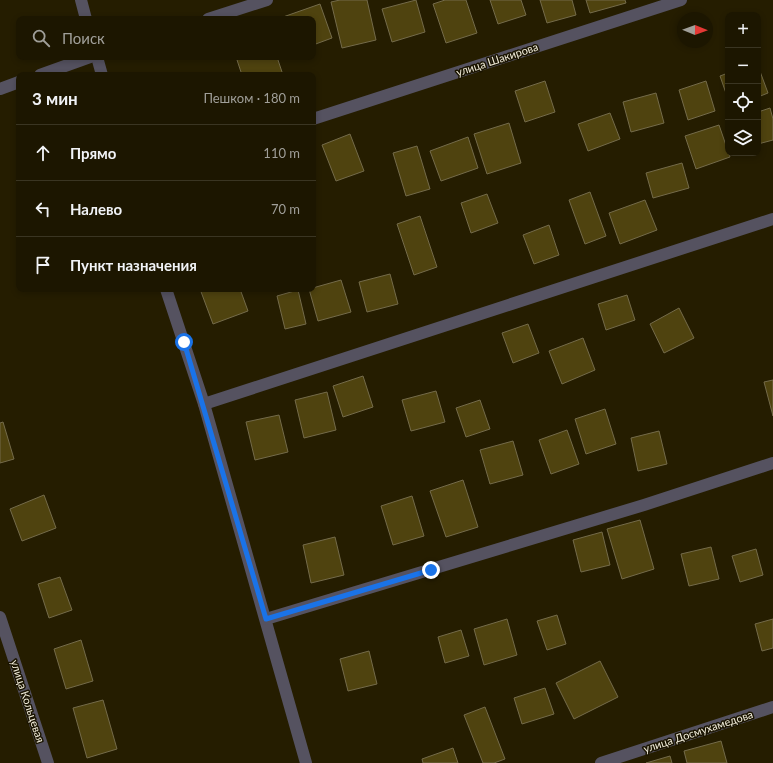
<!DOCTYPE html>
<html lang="ru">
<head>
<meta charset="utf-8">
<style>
  :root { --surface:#1c1600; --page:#251f0a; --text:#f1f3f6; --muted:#a09f99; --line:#3a3522 }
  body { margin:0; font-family:Lato,sans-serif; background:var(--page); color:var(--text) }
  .controls { position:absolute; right:12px; top:12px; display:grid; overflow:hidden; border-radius:8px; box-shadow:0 2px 6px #0003 }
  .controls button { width:36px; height:36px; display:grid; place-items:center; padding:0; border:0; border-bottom:1px solid var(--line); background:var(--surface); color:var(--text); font:20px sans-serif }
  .compass { position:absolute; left:677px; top:12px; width:36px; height:36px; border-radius:50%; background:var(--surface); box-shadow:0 2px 6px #0003; rotate:91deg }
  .stop { position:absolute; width:12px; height:12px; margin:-9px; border:3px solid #1a73e8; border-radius:50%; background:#fff }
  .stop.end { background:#1a73e8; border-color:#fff; box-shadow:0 1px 4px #0008 }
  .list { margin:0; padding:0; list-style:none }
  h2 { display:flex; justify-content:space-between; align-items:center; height:52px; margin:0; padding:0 16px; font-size:17px }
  h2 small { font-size:13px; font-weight:400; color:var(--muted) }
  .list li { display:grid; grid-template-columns:26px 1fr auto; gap:12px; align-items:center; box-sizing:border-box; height:56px; padding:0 16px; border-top:1px solid var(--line) }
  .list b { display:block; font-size:15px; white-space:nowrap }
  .list em { font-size:13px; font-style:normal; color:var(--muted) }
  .icon { flex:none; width:22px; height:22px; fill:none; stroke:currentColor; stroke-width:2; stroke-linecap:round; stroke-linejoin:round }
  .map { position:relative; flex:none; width:773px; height:763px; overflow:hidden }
  .search { position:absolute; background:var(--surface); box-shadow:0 2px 6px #0003; left:16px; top:16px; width:300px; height:44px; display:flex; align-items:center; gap:10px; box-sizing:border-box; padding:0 14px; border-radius:8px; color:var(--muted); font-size:15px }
  .panel { position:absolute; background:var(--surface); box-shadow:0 2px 6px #0003; left:16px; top:72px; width:300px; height:220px; border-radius:8px }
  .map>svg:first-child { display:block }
</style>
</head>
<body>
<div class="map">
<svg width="773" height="763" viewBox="0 0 773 763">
  <rect width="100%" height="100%" fill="#251d00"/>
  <g fill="#4f430f" stroke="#746b4a">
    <path d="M340,0h27l9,40 -34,8 -11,-46z"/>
    <path d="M416,0l9,32 -33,10 -10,-33z"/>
    <path d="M445,0h21l11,33 -31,10 -13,-39z"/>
    <path d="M490,0h31l5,15 -28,9z"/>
    <path d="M540,0h32l4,15 -29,8z"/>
    <path d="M586,0h39l1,3 -36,10z"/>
    <path d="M320,4l12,34 -19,7v-26h-29l-1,-2z"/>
    <path d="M247,57h30l6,18h-41l-5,-15z"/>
    <path d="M758,66l10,27 -10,4z"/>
    <path d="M728,73v26l-8,-23z"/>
    <path d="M545,81l10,31 -30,10 -10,-31z"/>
    <path d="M706,81l9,30 -27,9 -9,-30z"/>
    <path d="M656,93l8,30 -33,9 -8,-30z"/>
    <path d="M770,108l3,11v21l-15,4v-32z"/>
    <path d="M610,113l10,26 -32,12 -10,-27z"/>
    <path d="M509,123l12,40 -34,11 -13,-40z"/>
    <path d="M719,125l11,32 -34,12 -11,-33z"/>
    <path d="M350,134l14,37 -28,10 -14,-36z"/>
    <path d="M468,137l10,31 -37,13 -11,-30z"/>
    <path d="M417,146l13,43 -24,7 -13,-43z"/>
    <path d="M682,163l7,25 -36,10 -7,-25z"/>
    <path d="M590,192l16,44 -21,8 -16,-44z"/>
    <path d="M487,194l11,29 -27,10 -10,-30z"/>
    <path d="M645,200l12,30 -37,14 -11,-31z"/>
    <path d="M420,216l17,51 -23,8 -17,-51z"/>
    <path d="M549,225l10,30 -25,9 -11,-29z"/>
    <path d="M390,274l8,30 -31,8 -8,-30z"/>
    <path d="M341,280l10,32 -33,9 -9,-32z"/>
    <path d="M200,289h40l8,22 -35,13z"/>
    <path d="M298,290l8,34 -21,5 -8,-33z"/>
    <path d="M627,295l8,25 -29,10 -8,-26z"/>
    <path d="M679,308l15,30 -30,15 -14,-29z"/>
    <path d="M528,324l11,29 -26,10 -11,-30z"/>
    <path d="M583,338l12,32 -33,14 -13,-33z"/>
    <path d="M363,376l10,31 -30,10 -10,-31z"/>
    <path d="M773,380v36l-9,-34z"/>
    <path d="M436,391l9,31 -34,9 -9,-31z"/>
    <path d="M327,392l9,38 -32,8 -9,-38z"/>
    <path d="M480,400l10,29 -24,8 -10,-29z"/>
    <path d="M605,409l11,35 -30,10 -11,-35z"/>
    <path d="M279,415l9,37 -33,8 -9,-38z"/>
    <path d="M3,422l11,37 -14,4v-40z"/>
    <path d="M567,430l12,34 -28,10 -12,-34z"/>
    <path d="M659,431l8,33 -29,7 -7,-33z"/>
    <path d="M513,441l10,34 -33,9 -10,-34z"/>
    <path d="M463,480l15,47 -32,10 -16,-46z"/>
    <path d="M44,495l12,33 -34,13 -12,-32z"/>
    <path d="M412,496l12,40 -31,9 -12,-39z"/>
    <path d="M640,520l14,49 -32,10 -15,-50z"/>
    <path d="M602,532l8,33 -29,7 -8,-32z"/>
    <path d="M335,537l9,38 -33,8 -8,-38z"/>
    <path d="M711,547l8,32 -30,7 -8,-32z"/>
    <path d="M756,549l7,26 -23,7 -8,-26z"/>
    <path d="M60,577l12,33 -23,8 -11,-34z"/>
    <path d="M557,615l9,29 -19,6 -10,-29z"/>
    <path d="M507,619l10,36 -33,10 -10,-36z"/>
    <path d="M773,619v29l-11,3 -7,-27z"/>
    <path d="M461,630l8,26 -24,7 -7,-26z"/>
    <path d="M81,640l12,41 -27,8 -12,-40z"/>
    <path d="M369,651l8,33 -29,7 -8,-32z"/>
    <path d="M600,661l18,36 -44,22 -18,-36z"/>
    <path d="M545,688l9,26 -32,10 -8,-26z"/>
    <path d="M103,700l14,49 -30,9 -14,-50z"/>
    <path d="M485,707l20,52 -11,4h-11l-19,-48z"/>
    <path d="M721,741l6,22h-40l-3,-12z"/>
    <path d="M453,748l5,15h-35l-1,-4z"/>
    <path d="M670,756l2,7h-26z"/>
  </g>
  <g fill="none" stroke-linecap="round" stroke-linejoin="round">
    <g stroke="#555260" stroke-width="12">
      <path d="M81,0l5,19"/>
      <path d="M208,19l59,-19"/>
      <path d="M97,57l5,18"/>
      <path d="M40,75l50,-18"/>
      <path d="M0,89l19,-7"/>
      <path d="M313,119l368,-119"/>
      <path d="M166,289l38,115 102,359"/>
      <path d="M204,404l569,-185"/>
      <path d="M0,617l48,146"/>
      <path d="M266,619l378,-114 129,-42"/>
      <path d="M601,763l172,-56"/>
    </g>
  </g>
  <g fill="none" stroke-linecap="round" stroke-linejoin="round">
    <path stroke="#1a73e8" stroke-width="5" d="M184,342l82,277 165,-49"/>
  </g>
  <g text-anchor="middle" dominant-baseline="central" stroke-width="3" stroke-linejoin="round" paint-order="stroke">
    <g font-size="11" fill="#f3eedc" stroke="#1a1400">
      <text transform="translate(497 59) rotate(-18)">улица Шакирова</text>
      <text transform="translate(28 701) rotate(72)">улица Кольцевая</text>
      <text transform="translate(698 731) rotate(-18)">улица Досмухамедова</text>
    </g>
  </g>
</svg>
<div class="controls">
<button>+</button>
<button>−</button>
<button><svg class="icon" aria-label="locate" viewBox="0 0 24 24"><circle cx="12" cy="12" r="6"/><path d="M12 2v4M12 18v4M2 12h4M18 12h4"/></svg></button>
<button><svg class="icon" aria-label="layers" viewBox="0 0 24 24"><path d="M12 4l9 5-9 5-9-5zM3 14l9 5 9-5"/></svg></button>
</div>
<svg class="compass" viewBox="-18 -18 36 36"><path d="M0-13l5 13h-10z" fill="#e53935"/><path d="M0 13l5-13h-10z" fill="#a09f99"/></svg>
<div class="stop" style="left:184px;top:342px"></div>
<div class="stop end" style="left:431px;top:570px"></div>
<div class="search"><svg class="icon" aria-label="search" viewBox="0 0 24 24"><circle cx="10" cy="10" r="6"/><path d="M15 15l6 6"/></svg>Поиск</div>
<section class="panel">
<h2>3 мин<small>Пешком · 180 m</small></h2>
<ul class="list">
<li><svg class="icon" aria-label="ahead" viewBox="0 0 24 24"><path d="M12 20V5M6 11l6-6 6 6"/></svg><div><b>Прямо</b></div><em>110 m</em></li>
<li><svg class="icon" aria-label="left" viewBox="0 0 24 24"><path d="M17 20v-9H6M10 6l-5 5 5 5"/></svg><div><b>Налево</b></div><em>70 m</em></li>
<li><svg class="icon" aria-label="arrive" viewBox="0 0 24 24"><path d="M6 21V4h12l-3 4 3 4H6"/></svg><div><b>Пункт назначения</b></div></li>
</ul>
</section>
</div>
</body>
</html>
